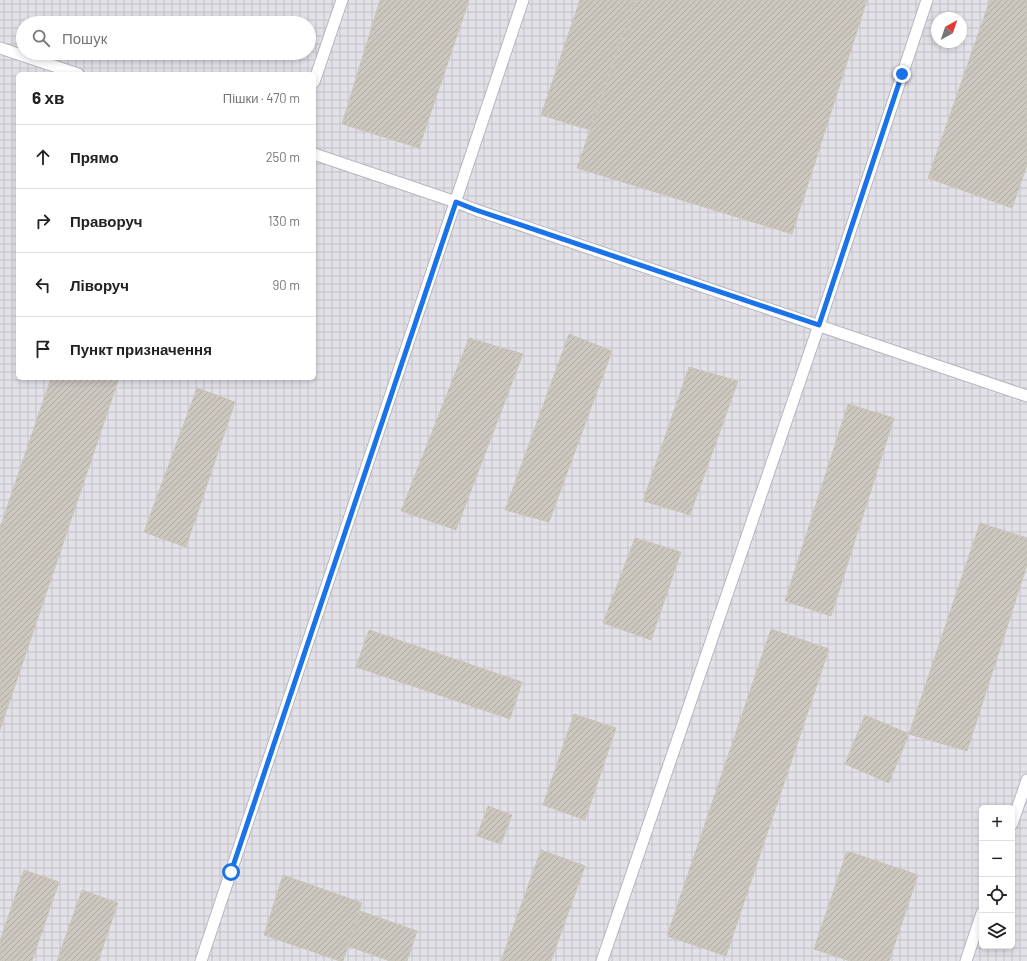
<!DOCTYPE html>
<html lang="uk">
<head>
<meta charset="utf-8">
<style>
  :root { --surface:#fff; --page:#f6f6f6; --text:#222; --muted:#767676; --line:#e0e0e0 }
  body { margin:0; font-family:Barlow,sans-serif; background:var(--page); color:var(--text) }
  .controls { position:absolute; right:12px; bottom:12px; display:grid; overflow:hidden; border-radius:6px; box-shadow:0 2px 6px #0003 }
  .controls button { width:36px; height:36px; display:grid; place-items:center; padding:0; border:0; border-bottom:1px solid var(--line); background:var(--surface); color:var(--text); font:20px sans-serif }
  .compass { position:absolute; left:931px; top:12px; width:36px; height:36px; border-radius:50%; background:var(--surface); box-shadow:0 2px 6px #0003; rotate:40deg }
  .stop { position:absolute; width:12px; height:12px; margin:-9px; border:3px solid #1a73e8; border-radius:50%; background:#fff }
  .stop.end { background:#1a73e8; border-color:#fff; box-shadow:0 1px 4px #0008 }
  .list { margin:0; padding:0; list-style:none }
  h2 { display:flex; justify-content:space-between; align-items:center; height:52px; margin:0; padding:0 16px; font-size:17px }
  h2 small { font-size:13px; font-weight:400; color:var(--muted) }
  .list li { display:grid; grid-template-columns:26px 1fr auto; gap:12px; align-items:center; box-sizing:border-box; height:64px; padding:0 16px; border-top:1px solid var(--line) }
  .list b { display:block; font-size:15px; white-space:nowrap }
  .list em { font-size:13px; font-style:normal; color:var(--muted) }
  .icon { flex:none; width:22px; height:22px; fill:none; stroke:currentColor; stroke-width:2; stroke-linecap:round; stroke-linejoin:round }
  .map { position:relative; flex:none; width:1027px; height:961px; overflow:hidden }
  .search { position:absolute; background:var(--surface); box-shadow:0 2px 6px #0003; left:16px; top:16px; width:300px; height:44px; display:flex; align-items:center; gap:10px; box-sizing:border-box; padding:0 14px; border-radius:22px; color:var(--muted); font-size:15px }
  .panel { position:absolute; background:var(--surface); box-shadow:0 2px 6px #0003; left:16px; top:72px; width:300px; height:308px; border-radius:6px }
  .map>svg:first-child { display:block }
</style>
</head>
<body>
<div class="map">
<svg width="1027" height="961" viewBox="0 0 1027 961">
  <defs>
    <pattern id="industrial-grid" width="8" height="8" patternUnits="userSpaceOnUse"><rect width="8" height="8" fill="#e3e1e8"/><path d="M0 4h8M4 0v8" fill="none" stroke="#c3c1c7"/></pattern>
    <pattern id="building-hatch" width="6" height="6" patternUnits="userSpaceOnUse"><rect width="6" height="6" fill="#cbc7bf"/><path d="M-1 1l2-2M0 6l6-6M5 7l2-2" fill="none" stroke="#afaba4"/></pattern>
  </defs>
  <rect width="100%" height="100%" fill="#efe9e1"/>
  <path fill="url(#industrial-grid)" fill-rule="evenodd" d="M0,0h1027v961h-1027zM937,18h24v24h-24zM23,23h286v30h-286zM18,74h296v304h-296zM982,808h30v138h-30z"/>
  <g fill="url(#building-hatch)" stroke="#cbc5ba">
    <path d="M380,0h89l-50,148 -77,-24z"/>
    <path d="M580,0h55l-45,130 -49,-15z"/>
    <path d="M635,0h232l-75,234 -215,-66z"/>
    <path d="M990,0h37v165l-15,43 -84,-30z"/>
    <path d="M569,334l43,17 -63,171 -44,-12z"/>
    <path d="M469,338l54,16 -67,176 -55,-19z"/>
    <path d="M689,367l49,14 -48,134 -47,-14z"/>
    <path d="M51,378h68l-119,352v-202z"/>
    <path d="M197,388l38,14 -49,145 -42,-15z"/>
    <path d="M848,404l46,14 -63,198 -46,-15z"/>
    <path d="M980,523l47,15v27l-60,186 -58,-17z"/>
    <path d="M635,538l46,14 -30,88 -48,-17z"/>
    <path d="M771,629l58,20 -103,307 -59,-20z"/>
    <path d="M369,630l153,52 -12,37 -154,-52z"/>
    <path d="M574,714l42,14 -31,92 -42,-15z"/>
    <path d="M865,715l44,19 -20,49 -44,-19z"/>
    <path d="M488,806l24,9 -11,29 -24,-8z"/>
    <path d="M541,850l44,16 -34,95h-50z"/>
    <path d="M847,851l71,24 -29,86h-39l-36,-12z"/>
    <path d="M24,870l35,12 -27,79h-32v-20z"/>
    <path d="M283,875l79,28 -19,58h-3l-76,-26z"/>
    <path d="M82,890l36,13 -20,58h-41z"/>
    <path d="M360,911l57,20 -10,30h-17l-42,-15z"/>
  </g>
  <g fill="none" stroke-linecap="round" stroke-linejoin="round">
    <g stroke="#b4b7c1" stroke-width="13">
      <g id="service">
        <path d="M0,48l78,26"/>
        <path d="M314,82l28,-82"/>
        <path d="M314,154l142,48 20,8 551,186"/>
        <path d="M1012,824l15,-44"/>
        <path d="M201,961l322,-961"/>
        <path d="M602,961l217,-636 108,-325"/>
        <path d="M966,961l16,-48"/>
      </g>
    </g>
    <use href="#service" stroke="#fff" stroke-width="11"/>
  </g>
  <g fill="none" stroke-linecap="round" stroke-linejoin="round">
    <path stroke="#1a73e8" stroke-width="5" d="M231,872l225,-670 20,8 343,115 83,-251"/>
  </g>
</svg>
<div class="controls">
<button>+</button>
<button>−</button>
<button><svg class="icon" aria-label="locate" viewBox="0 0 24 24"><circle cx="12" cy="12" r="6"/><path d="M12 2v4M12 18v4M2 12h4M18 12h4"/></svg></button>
<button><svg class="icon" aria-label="layers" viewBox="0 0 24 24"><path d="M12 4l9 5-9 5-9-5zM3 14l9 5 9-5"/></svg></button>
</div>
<svg class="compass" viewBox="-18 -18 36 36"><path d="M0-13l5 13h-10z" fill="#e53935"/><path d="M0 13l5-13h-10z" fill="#767676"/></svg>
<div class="stop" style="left:231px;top:872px"></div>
<div class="stop end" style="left:902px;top:74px"></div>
<div class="search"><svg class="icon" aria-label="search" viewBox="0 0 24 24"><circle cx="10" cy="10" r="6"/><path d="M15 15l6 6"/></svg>Пошук</div>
<section class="panel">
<h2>6 хв<small>Пішки · 470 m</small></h2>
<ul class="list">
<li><svg class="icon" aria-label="ahead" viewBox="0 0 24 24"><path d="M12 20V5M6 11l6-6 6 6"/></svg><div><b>Прямо</b></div><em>250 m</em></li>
<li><svg class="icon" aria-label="right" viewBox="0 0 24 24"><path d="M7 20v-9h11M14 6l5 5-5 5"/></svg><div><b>Праворуч</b></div><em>130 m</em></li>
<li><svg class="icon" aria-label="left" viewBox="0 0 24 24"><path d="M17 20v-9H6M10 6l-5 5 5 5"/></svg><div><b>Ліворуч</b></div><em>90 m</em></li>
<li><svg class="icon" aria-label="arrive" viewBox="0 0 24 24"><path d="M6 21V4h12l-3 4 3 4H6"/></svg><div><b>Пункт призначення</b></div></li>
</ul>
</section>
</div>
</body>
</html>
